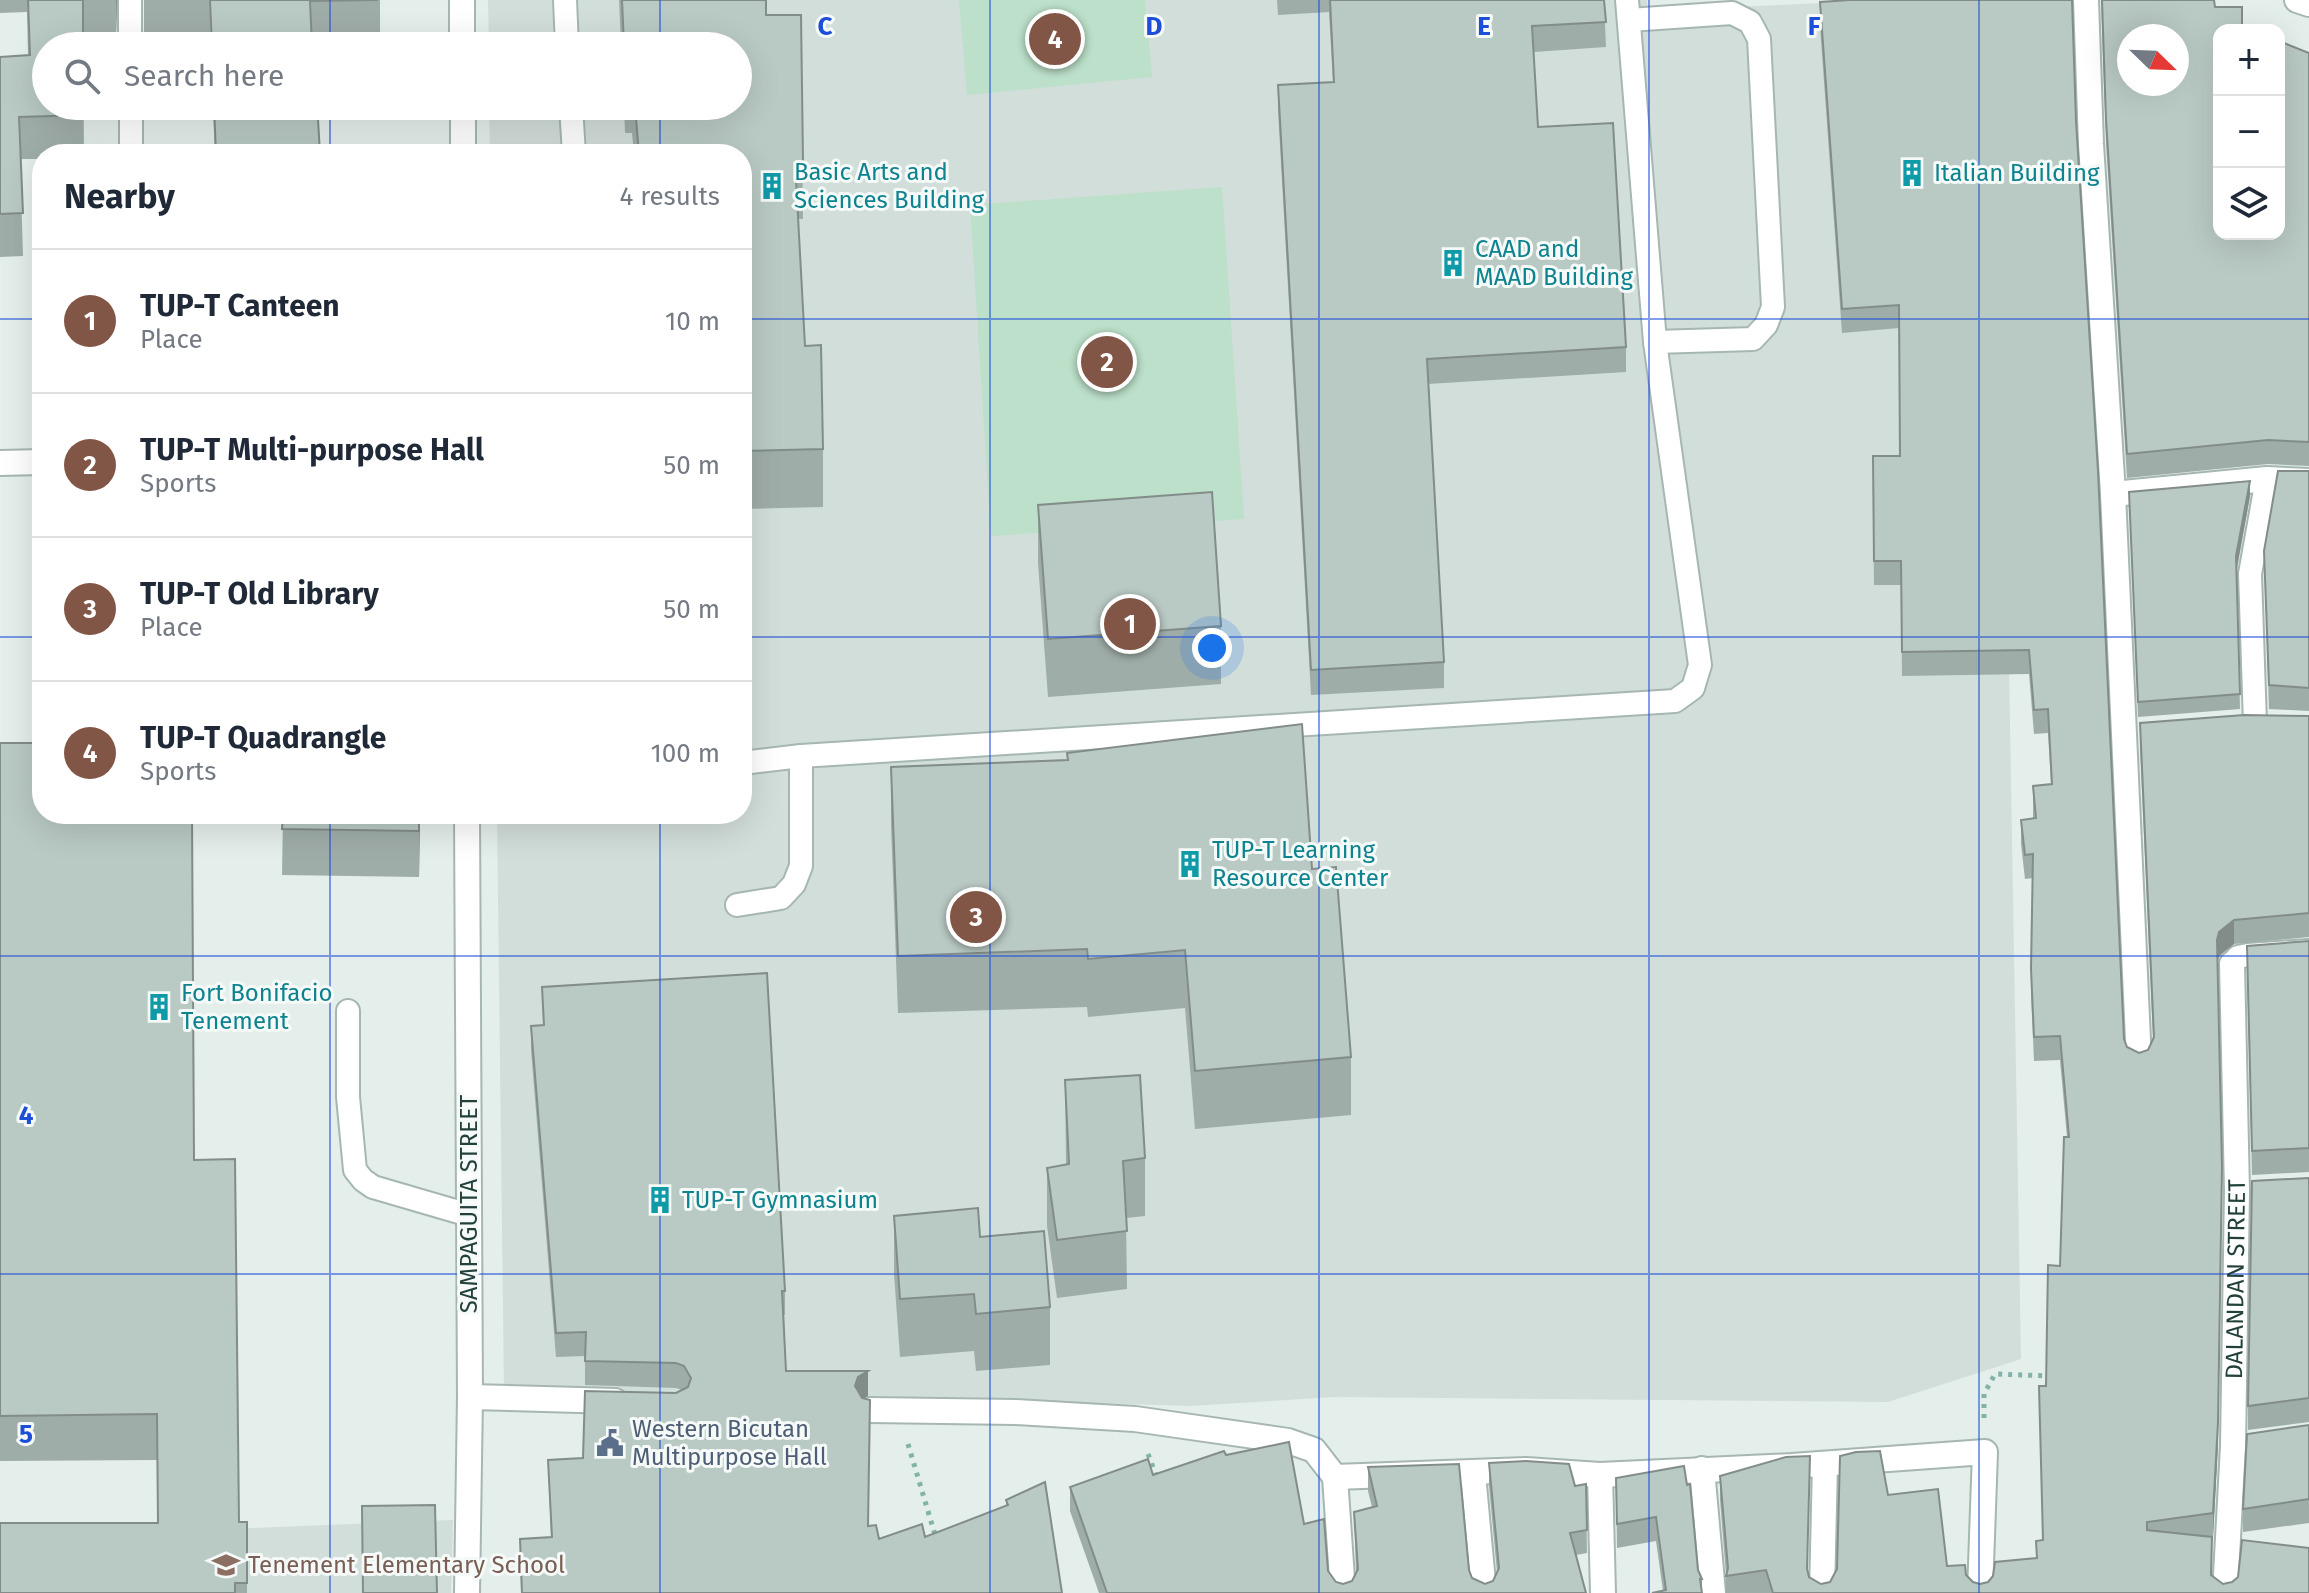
<!DOCTYPE html>
<html lang="en">
<head>
<meta charset="utf-8">
<style>
  :root { --surface:#fff; --page:#f2f2f3; --text:#1f2937; --muted:#747a83; --line:#e0e1e3; --accent:#815646 }
  body { margin:0; font-family:"Fira Sans",sans-serif; background:var(--page); color:var(--text) }
  .controls { position:absolute; right:24px; top:24px; display:grid; overflow:hidden; border-radius:16px; box-shadow:0 8px 32px #0002 }
  .controls button { width:72px; height:72px; display:grid; place-items:center; padding:0; border:0; border-bottom:2px solid var(--line); background:var(--surface); color:var(--text); font:40px sans-serif }
  .compass { position:absolute; left:2117px; top:24px; width:72px; height:72px; border-radius:50%; background:var(--surface); box-shadow:0 8px 32px #0002; rotate:113deg }
  .you { position:absolute; left:1212px; top:648px; width:28px; height:28px; margin:-20px; border:6px solid #fff; border-radius:50%; background:#1a73e8; box-shadow:0 0 0 12px #1a73e833 }
  .badge { display:grid; place-items:center; width:52px; height:52px; border-radius:50%; background:var(--accent); color:#fff; font-size:26px; font-weight:700 }
  .pin { position:absolute; translate:-50% -50%; border:4px solid #fff; box-shadow:0 2px 8px #0006 }
  .list { margin:0; padding:0; list-style:none }
  h2 { display:flex; justify-content:space-between; align-items:center; height:104px; margin:0; padding:0 32px; font-size:34px }
  h2 small { font-size:26px; font-weight:400; color:var(--muted) }
  .list li { display:grid; grid-template-columns:52px 1fr auto; gap:24px; align-items:center; box-sizing:border-box; height:144px; padding:0 32px; border-top:2px solid var(--line) }
  .list b { display:block; font-size:30px; white-space:nowrap }
  .list p { margin:0; font-size:26px; white-space:nowrap; color:var(--muted) }
  .list em { font-size:26px; font-style:normal; color:var(--muted) }
  .icon { flex:none; width:44px; height:44px; fill:none; stroke:currentColor; stroke-width:2; stroke-linecap:round; stroke-linejoin:round }
  .map { position:relative; flex:none; width:2309px; height:1593px; overflow:hidden }
  .search { position:absolute; background:var(--surface); box-shadow:0 8px 32px #0002; left:32px; top:32px; width:720px; height:88px; display:flex; align-items:center; gap:20px; box-sizing:border-box; padding:0 28px; border-radius:44px; color:var(--muted); font-size:30px }
  .panel { position:absolute; background:var(--surface); box-shadow:0 8px 32px #0002; left:32px; top:144px; width:720px; height:680px; border-radius:32px }
  .map>svg:first-child { display:block }
</style>
</head>
<body>
<div class="map">
<svg width="2309" height="1593" viewBox="0 0 2309 1593">
  <rect width="100%" height="100%" fill="#e4eeea"/>
  <g fill="#d2deda">
    <path d="M488,0h1159l1,11 242,-11 113,320 18,1039 -133,43 -554,-5 -144,9 -321,-10 -365,-4 -7,-578h245v-660h-252l-1,-48h249v-60h-249z"/>
    <path d="M453,1520l-2,73h-451v-55z"/>
  </g>
  <g fill="#bce0c9">
    <path d="M959,0h186l7,77 -185,18z"/>
    <path d="M1222,187l22,332 -253,17 -21,-331z"/>
  </g>
  <g fill="none" stroke-linecap="round" stroke-linejoin="round">
    <g stroke="#a6b7b2" stroke-width="26">
      <g id="service">
        <path d="M130,0v46"/>
        <path d="M565,0l2,46"/>
        <path d="M1629,20l103,-7 18,9 9,17 14,268 -7,18 -13,14 -98,3"/>
        <path d="M131,106v48"/>
        <path d="M571,106l3,48"/>
        <path d="M2255,724l-5,-150 17,-95"/>
        <path d="M742,763l59,-7 874,-55 18,-13 7,-23 -45,-323 -28,-342"/>
        <path d="M737,905l44,-7 13,-14 7,-18v-110"/>
        <path d="M2232,964l6,-7 10,-2 61,-4"/>
        <path d="M348,1011v86l7,73 8,10 10,7 96,28"/>
      </g>
    </g>
    <g stroke="#a6b7b2" stroke-width="28">
      <g id="minor">
        <path d="M462,0v46"/>
        <path d="M2086,0l5,144 22,350 26,568"/>
        <path d="M2297,0l12,4"/>
        <path d="M463,106v48"/>
        <path d="M0,463l42,-1"/>
        <path d="M2113,494l154,-15 42,2"/>
        <path d="M470,1397l145,4"/>
        <path d="M870,1410l146,2 119,7 153,22 26,9 21,27 191,-7 74,5 192,-9 193,-14 -5,141"/>
        <path d="M1702,1469l11,124"/>
        <path d="M1473,1474l11,119"/>
        <path d="M1600,1475l3,118"/>
        <path d="M1335,1477l8,116"/>
        <path d="M467,1593l3,-196 -3,-583"/>
        <path d="M1822,1593l3,-129"/>
        <path id="s1" d="M2225,1593l8,-147 4,-255 -5,-227"/>
      </g>
    </g>
    <g stroke="#83b3a8" stroke-width="5" stroke-dasharray="4 6" stroke-linecap="butt">
      <path d="M1984,1418v-24l11,-20 55,2"/>
      <path d="M908,1444l28,94"/>
      <path d="M1148,1454l9,24"/>
    </g>
    <use href="#service" stroke="#fff" stroke-width="22"/>
    <use href="#minor" stroke="#fff" stroke-width="24"/>
  </g>
  <g fill="#9fada9">
    <path d="M0,0h117l-1,35 -33,1 1,118h-42v5h-22l3,97 -23,1v-200l28,-2 -1,-43 -27,1z"/>
    <path d="M144,0h236v42l-68,2v2h-102l-1,-12 -65,1z"/>
    <path d="M619,0h147v15h35l2,204h-5l7,127 18,103v58l-81,2v-355h-108l-2,-21h-7l-1,-27h114v-60h-117z"/>
    <path d="M1277,0h327l2,47 -72,5 4,75 88,220v25l-198,12 16,278v26l-133,7 -33,-585v-25l55,-3 -4,-70 -51,3z"/>
    <path d="M2101,0h113l1,7 27,19 67,27v413l-41,-2 -141,14 -21,-335z"/>
    <path d="M1820,2l256,119 48,918 3,8 12,6 9,-3 5,-11 -13,-292v-24l169,-7v221l-75,7 -15,12 -2,7 1,482 -5,92h-2l1,38 11,9 9,-2 77,11h-583v-18l-6,-75v-24l88,95 1,6 12,7 9,-2 58,-87 59,71 19,9 7,7 7,2 8,-2 48,-24 6,-17 4,-155 14,-120 7,-129 -7,-77 -26,1 -3,-68 2,-115 -8,1 -4,-35v-24l12,-2v-32l18,-2 -3,-51 -14,1 -5,-60 -127,2 -1,-91h-27l-1,-105 27,-24 -1,-128 -57,5 -22,-307z"/>
    <path d="M213,106h101l6,48h-105z"/>
    <path d="M2309,471v240l-40,-2 -5,-158z"/>
    <path d="M2129,492l121,4 -13,73 3,140 -102,8z"/>
    <path d="M1038,505l183,121v58l-173,13 -10,-134z"/>
    <path d="M0,743l42,71h378l-1,63 -137,-2 1,-60h-91l2,345 45,362h8v71h-247l157,-70v-63l-157,1z"/>
    <path d="M891,767l421,102 39,188v58l-156,14 -10,-121 -97,9 -1,-10 -189,6 -7,-188z"/>
    <path d="M2309,941v231l-57,3 -5,-206z"/>
    <path d="M542,987l243,304v24h-1l2,56 82,25 -5,2 5,128 11,13 46,-2 81,-31v-6l56,93h-541l-1,-54 31,-2 -3,-77 35,-2 99,-68 -6,-2 -91,-3v-29l-29,1 -25,-307v-24l12,-1z"/>
    <path d="M1065,1080l80,78v58l-19,2 1,71 -70,9 -10,-72v-58l19,-4z"/>
    <path d="M2309,1178v244l-61,8v-24z"/>
    <path d="M894,1216l86,21 70,70v58l-74,6 -2,-20 -74,6 -6,-83z"/>
    <path d="M2309,1425v98l-66,9v-23z"/>
    <path d="M1226,1455l78,69 24,47 8,11 7,2 9,-3 4,-9 -2,-60 18,-5 -4,-16v-24l101,103 3,8 13,6 8,-3 4,-9 -8,-86v-23l86,23 11,-2 1,69 -11,2 10,38h-487l-29,-82v-24l83,-12z"/>
    <path d="M1684,1466l14,104 4,9v14l-39,-2 -7,-50 -39,7 -1,-70z"/>
  </g>
  <g fill="#828d89">
    <path d="M116,0h1l-1,35z"/>
    <path d="M2250,481v15l-14,76v-16z"/>
    <path d="M419,814h1l-1,63z"/>
    <path d="M2234,920v24l-15,12 -2,8v-24l2,-8z"/>
    <path d="M2222,1167l-4,278 -5,92v-24z"/>
    <path d="M868,1371v25l-10,6 -3,-16 3,-9z"/>
  </g>
  <g fill="#b9c9c4" stroke="#828d89" stroke-width="2" fill-rule="evenodd">
    <path d="M28,0h55v46h-37v60h38v9l-65,2 4,96 -23,1v-157l30,-2z"/>
    <path d="M210,0h168l-68,1 2,45h-100z"/>
    <path d="M622,0h144v15h35l2,146h-8l10,185 16,-1 2,104 -81,2v-297h-103l-4,-48h103v-60h-114z"/>
    <path d="M1330,0h274l2,22 -74,4 6,101 75,-4 13,224 -199,12 17,303 -133,8 -33,-585 56,-3z"/>
    <path d="M1849,0h223l4,121 22,350 26,568 3,8 12,6 9,-3 6,-13 -14,-314 104,-8 65,1v197l-75,7 -15,12 -2,8 5,227 -4,255 -5,91 -66,9v8l65,7 -1,38 12,9 9,-2 6,-5 4,-37 67,8v45h-536l-7,-23 -40,6 2,-8 -8,-92 66,-19 24,-1 -3,113 2,8 12,7 9,-2 7,-13 3,-113 16,-4 24,-1 8,44 50,-6 9,77 18,-1 1,10 7,7 7,2 8,-2 5,-6 2,-14 42,-4 -1,-17 7,-1 -4,-154h7l2,-121 12,1 4,-129h5l-9,-101 -26,1 -3,-68 2,-115 -8,1 -4,-35 15,-2 -3,-32 19,-2 -4,-75 -14,1 -5,-60 -127,2 -1,-91h-27l-1,-105h27l-1,-151 -57,4 -22,-307z"/>
    <path d="M2102,0h112l1,7h27v19l10,4h-33v204h60v-193l30,12v389l-41,-2 -141,14 -21,-335zM2129,36h48v48h-48z"/>
    <path d="M214,106h100l1,13h3l2,35h-104z"/>
    <path d="M2278,471h31v217l-40,-3 -5,-134z"/>
    <path d="M2250,481l-14,75 4,138 -102,8 -9,-210z"/>
    <path d="M1212,492l9,134 -173,13 -10,-134z"/>
    <path d="M1302,724l10,145 24,-2 15,190 -156,14 -10,-121 -97,9 -1,-10 -189,7 -7,-189 177,-7 -1,-7z"/>
    <path d="M0,743h42v71h150l2,346 41,-1 4,363h8v61h-12v10h-235v-70h158l-1,-109 -157,2z"/>
    <path d="M283,814h136v17l-137,-2z"/>
    <path d="M2309,941v207l-57,3 -5,-205z"/>
    <path d="M767,973l18,318h-3l4,80h82l-10,6 -3,9 7,12 8,2 -2,126 8,-1 3,14 43,-15 3,13 83,-32 -2,-5 39,-18 17,111h-540l-2,-54 32,-2 -4,-77 35,-2 2,-67 91,2 12,-6 3,-9 -7,-12 -8,-3 -91,-2 1,-29 -30,1 -25,-307 13,-1 -2,-38z"/>
    <path d="M1140,1075l5,83 -22,3 4,70 -70,9 -10,-72 22,-4 -4,-84z"/>
    <path d="M2309,1178v220l-61,8 4,-225z"/>
    <path d="M978,1208l2,29 64,-6 6,76 -74,7 -2,-20 -74,5 -6,-83z"/>
    <path d="M2309,1425v74l-66,10 4,-75z"/>
    <path d="M1289,1442l15,82 20,-5 4,52 8,11 7,2 9,-3 6,-12 -4,-57 23,-6 -9,-39 91,-3 10,106 3,8 13,6 8,-3 6,-13 -10,-105 37,-2 43,3 6,22 11,-2 1,46 -17,3 16,60h-479l-37,-106 78,-28 5,16 71,-24 2,4z"/>
    <path d="M1684,1466l3,19 3,-1 8,86 4,9h-2l2,14h-50l14,-3 -10,-73 -39,7 -1,-46z"/>
    <path d="M435,1505l2,88h-74l-1,-87z"/>
  </g>
  <path fill="none" stroke="#1d4ed8" stroke-width="2" stroke-opacity="0.55" d="M330,0v46M660,0v46M990,0v1593M1319,0v1593M1649,0v1593M1979,0v1593M330,106v48M660,106v48M0,319h42M742,319h1567M0,637h42M742,637h1567M330,814v779M660,814v779M0,956h2309M0,1274h2309"/>
  <defs>
    <g id="building-bare" transform="scale(2.16)"><path d="M-4-6H4V6H1V3H-1V6H-4ZM-2.5-4.3h1.7v1.8h-1.7ZM.8-4.3h1.7v1.8H.8ZM-2.5-1h1.7V.8h-1.7ZM.8-1h1.7V.8H.8Z" fill="#0f9aa8" stroke="#f5faf8" stroke-width="2.5" paint-order="stroke"/></g>
    <g id="civic-bare" transform="scale(2.16)"><path d="M-.6-6.5H3V-4.5H.6V-3L4-1V1h2V6H-6V1h2V-1L-.6-3ZM-1.2 2.5V6h2.4V2.5Z" fill="#5c6f8a" stroke="#f5faf8" stroke-width="2.5" paint-order="stroke"/></g>
    <g id="school-bare" transform="scale(2.16)"><path d="M0-5L7-2L0 1L-7-2ZM-4 1L0 2.5L4 1V4Q0 6-4 4Z" fill="#8d6e63" stroke="#f5faf8" stroke-width="2.5" paint-order="stroke"/></g>
  </defs>
  <g fill-rule="evenodd">
    <use href="#building-bare" x="1912" y="173"/>
    <use href="#building-bare" x="772" y="186"/>
    <use href="#building-bare" x="1453" y="263"/>
    <use href="#building-bare" x="1190" y="864"/>
    <use href="#building-bare" x="159" y="1007"/>
    <use href="#building-bare" x="660" y="1200"/>
    <use href="#civic-bare" x="610" y="1443"/>
    <use href="#school-bare" x="226" y="1565"/>
  </g>
  <g text-anchor="middle" dominant-baseline="central" stroke-width="6" stroke-linejoin="round" paint-order="stroke">
    <g font-size="24" fill="#0d838f" stroke="#f5faf8" text-anchor="start">
      <text x="794" y="172">Basic Arts and<tspan x="794" dy="28">Sciences Building</tspan></text>
      <text x="1934" y="173">Italian Building</text>
      <text x="1475" y="249">CAAD and<tspan x="1475" dy="28">MAAD Building</tspan></text>
      <text x="1212" y="850">TUP-T Learning<tspan x="1212" dy="28">Resource Center</tspan></text>
      <text x="181" y="993">Fort Bonifacio<tspan x="181" dy="28">Tenement</tspan></text>
      <text x="682" y="1200">TUP-T Gymnasium</text>
    </g>
    <g font-size="24" fill="#22413b" stroke="#f5faf8">
      <text transform="translate(469 1204) rotate(-90)">SAMPAGUITA STREET</text>
      <text stroke="none"><textPath href="#s1" startOffset="314">DALANDAN STREET</textPath></text>
    </g>
    <g font-size="24" fill="#4e5e75" stroke="#f5faf8" text-anchor="start">
      <text x="632" y="1429">Western Bicutan<tspan x="632" dy="28">Multipurpose Hall</tspan></text>
    </g>
    <g font-size="24" fill="#785e54" stroke="#f5faf8" text-anchor="start">
      <text x="248" y="1565">Tenement Elementary School</text>
    </g>
  </g>
  <g font-size="26" text-anchor="middle" font-weight="bold" fill="#1d4ed8" stroke="#f5faf8" stroke-width="6" stroke-linejoin="round" paint-order="stroke">
    <text x="825" y="35">C</text>
    <text x="1154" y="35">D</text>
    <text x="1484" y="35">E</text>
    <text x="1814" y="35">F</text>
    <text x="26" y="1124">4</text>
    <text x="26" y="1443">5</text>
  </g>
</svg>
<div class="controls">
<button>+</button>
<button>−</button>
<button><svg class="icon" aria-label="layers" viewBox="0 0 24 24"><path d="M12 4l9 5-9 5-9-5zM3 14l9 5 9-5"/></svg></button>
</div>
<svg class="compass" viewBox="-18 -18 36 36"><path d="M0-13l5 13h-10z" fill="#e53935"/><path d="M0 13l5-13h-10z" fill="#747a83"/></svg>
<div class="you"></div>
<div class="pin badge" style="left:1130px;top:624px">1</div>
<div class="pin badge" style="left:1107px;top:362px">2</div>
<div class="pin badge" style="left:976px;top:917px">3</div>
<div class="pin badge" style="left:1055px;top:39px">4</div>
<div class="search"><svg class="icon" aria-label="search" viewBox="0 0 24 24"><circle cx="10" cy="10" r="6"/><path d="M15 15l6 6"/></svg>Search here</div>
<section class="panel">
<h2>Nearby<small>4 results</small></h2>
<ul class="list">
<li><span class="badge">1</span><div><b>TUP-T Canteen</b><p>Place</p></div><em>10 m</em></li>
<li><span class="badge">2</span><div><b>TUP-T Multi-purpose Hall</b><p>Sports</p></div><em>50 m</em></li>
<li><span class="badge">3</span><div><b>TUP-T Old Library</b><p>Place</p></div><em>50 m</em></li>
<li><span class="badge">4</span><div><b>TUP-T Quadrangle</b><p>Sports</p></div><em>100 m</em></li>
</ul>
</section>
</div>
</body>
</html>
